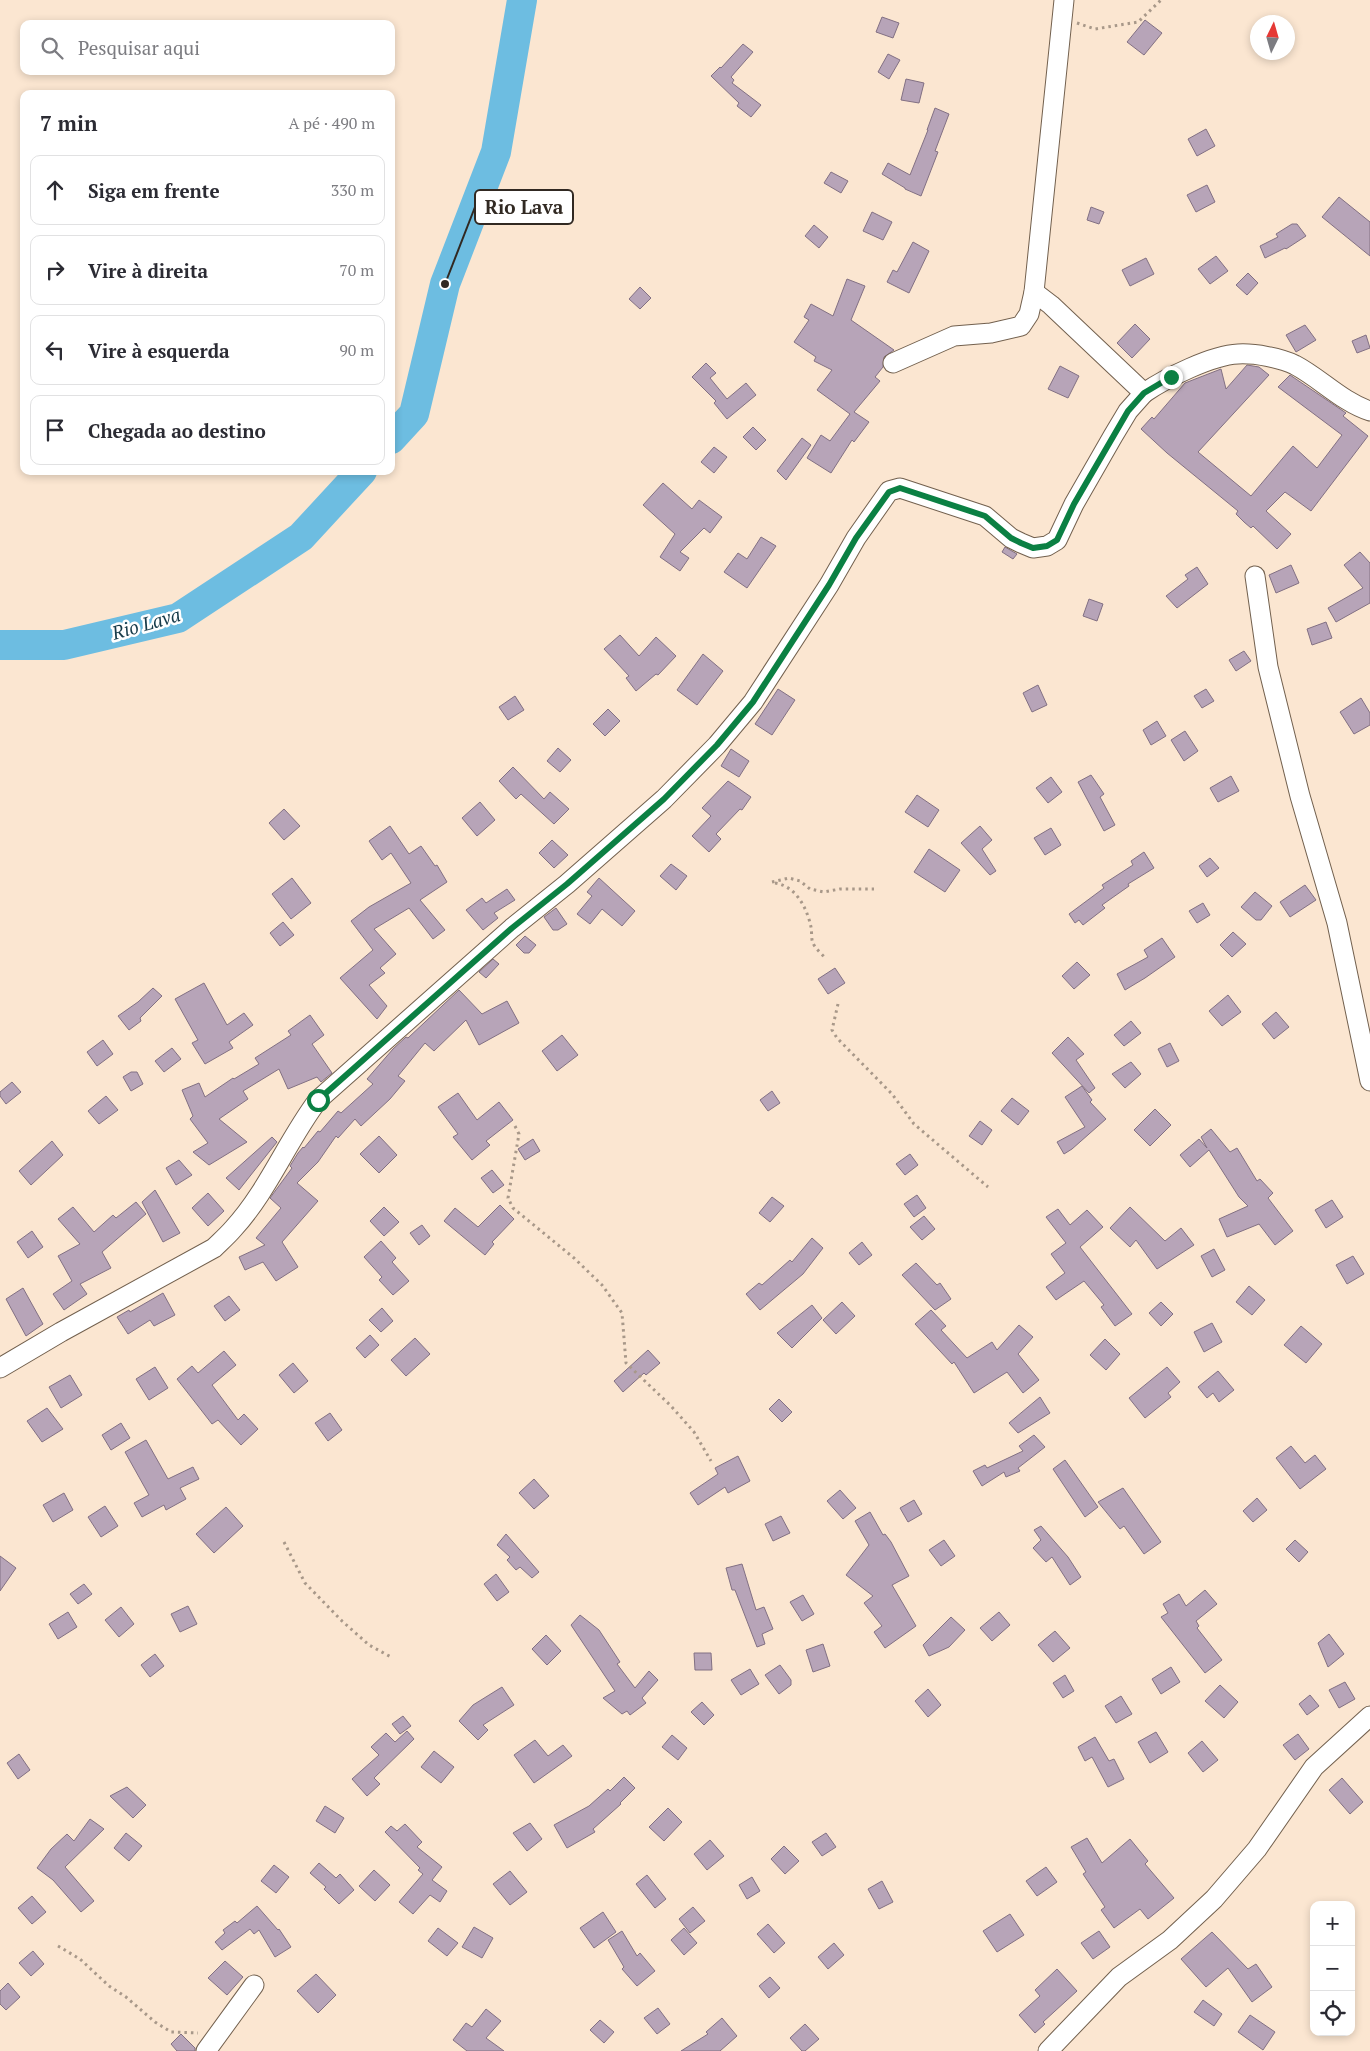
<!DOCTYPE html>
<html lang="pt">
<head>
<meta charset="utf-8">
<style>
  :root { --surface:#fff; --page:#f2f2f3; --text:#2b2b33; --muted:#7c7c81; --line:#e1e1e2 }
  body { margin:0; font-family:"PT Serif",serif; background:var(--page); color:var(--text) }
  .controls { position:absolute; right:15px; bottom:15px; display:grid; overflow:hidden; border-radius:10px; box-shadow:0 2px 8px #0003 }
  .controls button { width:45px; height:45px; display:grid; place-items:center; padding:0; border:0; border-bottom:1px solid var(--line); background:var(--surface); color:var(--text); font:25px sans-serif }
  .compass { position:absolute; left:1250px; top:15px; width:45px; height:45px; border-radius:50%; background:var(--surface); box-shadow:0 2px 8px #0003; rotate:5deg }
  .stop { position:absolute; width:15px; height:15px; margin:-11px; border:4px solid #0b8043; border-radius:50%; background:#fff }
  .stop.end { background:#0b8043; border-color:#fff; box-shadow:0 1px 5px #0008 }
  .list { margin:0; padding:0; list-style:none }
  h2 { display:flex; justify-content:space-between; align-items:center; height:65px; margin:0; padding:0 20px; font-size:21px }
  h2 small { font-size:16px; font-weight:400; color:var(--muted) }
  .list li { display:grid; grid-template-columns:32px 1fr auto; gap:15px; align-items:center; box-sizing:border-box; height:70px; margin:0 10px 10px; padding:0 10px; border:1px solid var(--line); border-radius:10px }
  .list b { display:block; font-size:19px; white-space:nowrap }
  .list em { font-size:16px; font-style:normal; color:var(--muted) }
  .icon { flex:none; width:28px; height:28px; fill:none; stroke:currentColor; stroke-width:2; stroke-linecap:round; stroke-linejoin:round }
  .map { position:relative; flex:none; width:1370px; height:2051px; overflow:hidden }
  .search { position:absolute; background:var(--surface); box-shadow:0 2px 8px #0003; left:20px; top:20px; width:375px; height:55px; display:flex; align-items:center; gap:12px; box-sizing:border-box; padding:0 18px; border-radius:10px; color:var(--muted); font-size:19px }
  .panel { position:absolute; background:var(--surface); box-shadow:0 2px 8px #0003; left:20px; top:90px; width:375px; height:385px; border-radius:10px }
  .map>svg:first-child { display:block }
</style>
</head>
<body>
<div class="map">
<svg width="1370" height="2051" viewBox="0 0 1370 2051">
  <rect width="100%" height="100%" fill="#fbe6d1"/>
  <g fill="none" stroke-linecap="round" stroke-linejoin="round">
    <g stroke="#6dbde1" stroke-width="30">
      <path d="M391,439l23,-25 31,-130 51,-132 26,-152"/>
      <path d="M0,645h64l114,-27 123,-81 61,-66"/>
    </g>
  </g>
  <g fill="#b7a4b8" stroke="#827083">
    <path d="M882,17l17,6 -6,15 -17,-6z"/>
    <path d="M1145,20l17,13 -18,22 -17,-13z"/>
    <path d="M743,44l10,8 -22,25 3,3 -2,3 29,22 -10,12 -14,-11 2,-3 -28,-27 9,-9 1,1z"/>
    <path d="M888,54l12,6 -11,19 -11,-7z"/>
    <path d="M906,79l18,4 -5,20 -18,-3z"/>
    <path d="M935,108l14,6 -14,37 3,1 -17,44 -16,-7v-1l-23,-14 6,-11 22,12 18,-45h-1z"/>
    <path d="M1206,129l9,17 -18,10 -9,-17z"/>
    <path d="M831,172l17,9 -7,12 -17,-10z"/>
    <path d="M1207,185l8,17 -19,10 -9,-17z"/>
    <path d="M1339,197l31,25v34l-48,-39z"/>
    <path d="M1091,207l13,5 -5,12 -12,-4z"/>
    <path d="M872,212l20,10 -9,18 -20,-9z"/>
    <path d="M1292,224h5l9,12 -20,13 -1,-1 -20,10 -5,-12 18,-9 -2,-3z"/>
    <path d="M814,225l14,12 -9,11 -14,-12z"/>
    <path d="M913,242l16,9 -20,42 -22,-11 6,-12 4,2z"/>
    <path d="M1216,256l12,15 -18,13 -12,-15z"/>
    <path d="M1146,258l8,16 -24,12 -8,-16z"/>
    <path d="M1248,273l10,10 -11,12 -11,-10z"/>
    <path d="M847,279l18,7 -14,34 43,30 -10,7 -1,10 -8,10 5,4 -26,31 15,10 -15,20 -2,-2 -21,33 -24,-15 14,-23 9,6 20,-27 -33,-24 15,-20 -18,-9 2,-4 -22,-15 15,-22 -5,-3 7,-13 22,12z"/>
    <path d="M640,287l11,11 -11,11 -11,-10z"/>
    <path d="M1135,324l15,15 -18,19 -15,-15z"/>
    <path d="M1305,325l11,15 -20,12 -10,-17z"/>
    <path d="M1366,335l4,13 -13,5 -5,-12z"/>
    <path d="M706,363l10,10 -6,5 17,21 19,-16 10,12 -29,24 -13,-16 2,-2 -24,-24z"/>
    <path d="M1247,365l12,2 10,8 -71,77 53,44 42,-50 24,22 25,-33 -64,-48 12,-12 56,38 -3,3 25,20 -57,75 -26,-19 -19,19 25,23 -14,15 -24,-23 -2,2 -7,-6 -8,-8 2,-3 -71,-58 -26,-24 11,-12 2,2 31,-36 36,-14 5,20z"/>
    <path d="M1060,366l19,10 -11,22 -20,-9z"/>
    <path d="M753,427l13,13 -10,10 -13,-13z"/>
    <path d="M802,438l9,7 -25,35 -9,-9z"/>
    <path d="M714,447l13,10 -13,16 -13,-11z"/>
    <path d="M663,483l29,26 7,-9 23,17 -12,16 -6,-5 -24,24 9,6 -9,13 -20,-14 15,-23 -32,-29z"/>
    <path d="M761,537l15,9 -29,42 -23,-16 14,-19 9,6z"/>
    <path d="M1005,547l12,7 -4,5 -11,-7z"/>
    <path d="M1360,552l10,11v40l-34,19 -8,-14 35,-20 -19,-23z"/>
    <path d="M1291,565l8,18 -23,10 -7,-18z"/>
    <path d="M1197,567l11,17 -31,24 -11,-12 22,-17 -3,-4z"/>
    <path d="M1089,599l14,5 -6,17 -14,-5z"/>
    <path d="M1326,622l6,16 -20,7 -5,-16z"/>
    <path d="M620,635l19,21 17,-19 20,19 -18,19 -2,-1 -20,17 -10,-13 3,-2 -25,-27z"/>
    <path d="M1244,651l7,10 -15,10 -7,-11z"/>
    <path d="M703,654l20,17 -26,34 -20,-15z"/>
    <path d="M1038,685l9,20 -15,7 -9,-19z"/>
    <path d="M778,689l17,11 -23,35 -17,-11z"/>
    <path d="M1206,689l8,12 -12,7 -8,-12z"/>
    <path d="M515,696l9,14 -16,10 -9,-13z"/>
    <path d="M1361,698l9,15v12l-16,9 -14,-22z"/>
    <path d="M608,709l12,12 -15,15 -12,-12z"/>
    <path d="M1157,721l9,15 -15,9 -8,-15z"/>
    <path d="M1185,731l13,20 -14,10 -13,-21z"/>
    <path d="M558,748l13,12 -11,12 -13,-11z"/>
    <path d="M731,749l18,12 -10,16 -18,-11z"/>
    <path d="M513,767l31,32 6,-7 19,17 -15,15 -33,-30 -5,5 -17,-18z"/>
    <path d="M1091,775l13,19 -4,3 15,28 -11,6 -26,-49z"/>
    <path d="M1231,776l8,15 -21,11 -8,-14z"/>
    <path d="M1051,777l11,15 -14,11 -12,-15z"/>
    <path d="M728,781l23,16 -9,13 -2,-1 -24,25 5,5 -12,13 -17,-16 19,-20 -9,-8z"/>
    <path d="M917,795l22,15 -11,17 -23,-15z"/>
    <path d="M480,802l15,18 -18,16 -15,-18z"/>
    <path d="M284,809l16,17 -16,14 -15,-17z"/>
    <path d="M390,826l19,28 12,-8 14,20 2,-1 10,17 -27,18 25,30 -12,9 -24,-31 -35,21 22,25 -16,14 5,5 -16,12 18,21 -10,13 -37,-41 33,-28 -22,-29 18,-14 42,-24 -20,-30 -9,7 -13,-19z"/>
    <path d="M980,826l12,14 -10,9 14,22 -6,4 -29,-32z"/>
    <path d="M1051,828l10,17 -16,10 -11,-17z"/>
    <path d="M552,840l16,15 -14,13 -15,-15z"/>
    <path d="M929,849l31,21 -15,22 -31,-20z"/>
    <path d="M1144,852l10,16 -26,16 1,2 -27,19 3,3 -22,17 -4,-5 -4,3 -6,-9 35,-26 -2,-3 31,-20 -2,-4z"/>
    <path d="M1210,858l9,10 -12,9 -8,-11z"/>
    <path d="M671,864l16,12 -11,14 -16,-14z"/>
    <path d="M292,878l19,25 -20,16 -19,-25z"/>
    <path d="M599,878l36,33 -13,15 -20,-17 -12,15 -13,-10 15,-18 -5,-4z"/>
    <path d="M1305,885l11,15 -26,17 -10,-15z"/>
    <path d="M507,889l8,11 -21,13 4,5 -15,12 -17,-20 16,-12 4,5z"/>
    <path d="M1255,892l17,14 -11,14h-5l-15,-13z"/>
    <path d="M1203,903l7,12 -13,8 -8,-12z"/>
    <path d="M556,908l11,16 -9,6h-5l-9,-13z"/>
    <path d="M283,922l11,13 -14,11 -10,-13z"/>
    <path d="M1233,932l13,12 -14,13 -12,-12z"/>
    <path d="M525,936l11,9 -7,8h-5l-8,-8z"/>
    <path d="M1162,938l13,19 -30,21 -20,12 -8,-16 31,-17 -4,-7z"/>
    <path d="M493,959l6,5 -13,14 -7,-6z"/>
    <path d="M1077,962l13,13 -16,14 -12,-13z"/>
    <path d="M835,968l10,15 -17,11 -10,-15z"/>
    <path d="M204,983l23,42 17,-12 9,12 -24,17 4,6 -28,16 -13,-21 6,-3 -23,-41z"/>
    <path d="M153,988l9,8 -22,22 1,3 -12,9 -11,-14 20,-14z"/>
    <path d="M459,990l23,24 25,-13 12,22 -40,22 -13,-25 -32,31 -9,-8 -27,33 7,5 -15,18 -29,27 -6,-7 -17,19 -2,-2 -18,26 -21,21 21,18 -36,41 16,25 -22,14 -13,-19 -18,8 -6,-13 26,-12 -9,-7 25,-30 -11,-10 22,-30 -2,-2 8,-13 5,-6 1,1 14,-17 2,1 18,-21 3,2 32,-29 -6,-5 26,-30 13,-12 2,1z"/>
    <path d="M1228,995l13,17 -19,14 -13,-15z"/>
    <path d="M1276,1012l13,15 -15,12 -12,-15z"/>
    <path d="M310,1015l14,20 -12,9 20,29 -11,9 -4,-5 -29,12 -9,-20 -36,22 5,8 -29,20 28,23 -38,23 -16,-13 15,-9 -18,-24 3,-3 -11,-26 17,-7 6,14 28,-19 1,1 25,-15 -4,-6 36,-23 -3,-4z"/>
    <path d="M1131,1021l10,12 -17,13 -10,-11z"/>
    <path d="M562,1035l16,20 -21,16 -15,-20z"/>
    <path d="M1068,1037l16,17 -8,6 19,28 -6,5 -37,-40z"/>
    <path d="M103,1040l10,14 -16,12 -10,-14z"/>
    <path d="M1170,1043l9,18 -12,6 -9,-18z"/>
    <path d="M172,1048l9,11 -17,13 -9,-11z"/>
    <path d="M1131,1062l10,12 -16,14 -13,-14z"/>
    <path d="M131,1072h6l6,12 -12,7 -8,-14z"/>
    <path d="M12,1082l9,10 -15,12 -6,-8v-4z"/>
    <path d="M1082,1086l10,14 -2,2 16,17 -34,30 -8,5 -7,-12 28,-15 -20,-30z"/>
    <path d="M772,1091l8,12 -12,8 -8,-11z"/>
    <path d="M458,1093l19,27 22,-18 14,18 -27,21 4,4 -18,15 -19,-23 5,-3 -20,-27z"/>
    <path d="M106,1096l12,14 -19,14 -11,-13z"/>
    <path d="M1012,1098l17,13 -11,14 -17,-14z"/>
    <path d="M1155,1109l16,16 -21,21 -16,-16z"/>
    <path d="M980,1121l12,9 -10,15 -13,-9z"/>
    <path d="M1211,1129l19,23 7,-4 20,33 3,-2 13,14 -5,5 25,33 -18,14 -16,-21 -32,13 -8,-18 29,-13 -9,-9 -30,-47 -19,17 -10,-12 19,-16 8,9 -6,-11z"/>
    <path d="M379,1136l18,19 -18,18 -19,-19z"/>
    <path d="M272,1137l5,5 -38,48 -13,-12z"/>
    <path d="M533,1139l7,12 -15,9 -7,-11z"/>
    <path d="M52,1141l11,14 -32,30 -12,-14z"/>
    <path d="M910,1154l8,11 -13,10 -9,-11z"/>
    <path d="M179,1160l13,15 -16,10 -10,-17z"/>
    <path d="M492,1170l12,15 -11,8 -12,-15z"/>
    <path d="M155,1190l25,43 -17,9 -21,-40z"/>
    <path d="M208,1193l16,18 -16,15 -16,-18z"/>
    <path d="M917,1195l9,13 -12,9 -10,-13z"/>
    <path d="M772,1197l12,9 -14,16 -11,-9z"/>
    <path d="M1332,1200l11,17 -17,11 -11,-18z"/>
    <path d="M136,1202l10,12 -44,38 9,16 -31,16 7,10 -23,16 -11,-16 19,-13 -14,-25 22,-12 -22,-25 15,-12 21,25 19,-17 3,3z"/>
    <path d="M500,1205l14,14 -22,23 2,2 -9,11 -41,-34 11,-13 23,19z"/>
    <path d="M384,1207l15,15 -15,14 -14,-15z"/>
    <path d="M1130,1207l35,34 16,-13 13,17 -37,24 -21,-29 -6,7 -20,-19z"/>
    <path d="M1058,1209l12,16 17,-15 16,17 -23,20 52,67 -17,12 -14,-19 3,-2 -20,-24 -28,19 -10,-13 19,-14 -14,-19 15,-11 -20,-26z"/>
    <path d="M924,1216l11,13 -13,11 -12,-13z"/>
    <path d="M422,1225l8,11 -11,9 -9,-12z"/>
    <path d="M32,1231l11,16 -15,11 -11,-16z"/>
    <path d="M812,1238l11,10 -20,26 -43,36 -14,-16 13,-11 3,2 28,-25 2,2z"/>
    <path d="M381,1241l15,17 -4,4 17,19 -16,14 -14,-15 3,-3 -18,-20z"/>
    <path d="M862,1242l10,13 -13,10 -10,-12z"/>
    <path d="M1214,1249l11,21 -13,7 -11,-21z"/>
    <path d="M1353,1256l11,18 -17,10 -11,-19z"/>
    <path d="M916,1263l21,22 3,-2 11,16 -16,11 -33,-35z"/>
    <path d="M1249,1286l16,14 -13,15 -16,-13z"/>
    <path d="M23,1288l20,36 -17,12 -20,-37z"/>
    <path d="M163,1293l12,22 -21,11 -4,-6 -22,14 -11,-17 12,-7 1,2z"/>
    <path d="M229,1296l11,14 -15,11 -11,-15z"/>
    <path d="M842,1302l13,14 -19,18 -13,-14z"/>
    <path d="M1161,1302l12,12 -12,12 -12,-13z"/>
    <path d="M812,1305l10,13 -30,30 -15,-15z"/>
    <path d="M382,1308l11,13 -12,11 -12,-12z"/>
    <path d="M931,1310l15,16 -5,4 26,28 25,-16 5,8 22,-25 14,12 -15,17 21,26 -16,13 -16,-21 -33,21 -20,-31 -2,2 -37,-40z"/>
    <path d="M1212,1323l10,19 -18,10 -10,-20z"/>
    <path d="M1301,1326l21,18 -16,19 -22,-18z"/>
    <path d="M370,1335l9,10 -14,13 -9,-10z"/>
    <path d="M415,1338l15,16 -24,22 -15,-16z"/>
    <path d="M1105,1339l15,15 -14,16 -16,-15z"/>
    <path d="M648,1350l12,13 -14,12 -2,-2 -21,19 -9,-11z"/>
    <path d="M224,1351l12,14 -24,20 26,35 6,-6 14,15 -17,16 -23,-25 -6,4 -35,-45 15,-13 6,7z"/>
    <path d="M293,1363l15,18 -14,12 -15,-18z"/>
    <path d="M155,1367l13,21 -19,12 -13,-21z"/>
    <path d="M1167,1367l13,15 -12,11 3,4 -26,21 -16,-20z"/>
    <path d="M1218,1371l16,19 -15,12 -6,-9 -6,5 -9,-11z"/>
    <path d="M70,1375l12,20 -21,13 -12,-21z"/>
    <path d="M1040,1397l10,16 -32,20 -9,-10z"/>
    <path d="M779,1399l13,13 -10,10 -13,-13z"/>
    <path d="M47,1408l16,21 -21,13 -15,-21z"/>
    <path d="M330,1413l12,17 -14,11 -13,-18z"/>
    <path d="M121,1423l9,15 -19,12 -9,-15z"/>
    <path d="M1034,1435l11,12 -27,21 2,3 -14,6 -2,-5 -22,14 -9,-15 12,-6 2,3 36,-17 -4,-5z"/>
    <path d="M146,1440l22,39 25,-12 6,12 -19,9 6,11 -20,11 -2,-5 -22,12 -8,-14 15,-8 -24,-43z"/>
    <path d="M1291,1446l14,17 10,-8 11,14 -26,20 -24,-31z"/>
    <path d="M738,1456l12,25 -22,12 -3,-6 -27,18 -8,-12 28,-19 -3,-6z"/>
    <path d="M1065,1460l33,47 -13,10 -32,-48z"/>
    <path d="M534,1479l15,17 -15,13 -15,-16z"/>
    <path d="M1123,1488l38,54 -17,12 -20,-28 -4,3 -22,-27z"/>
    <path d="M840,1490l16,18 -13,11 -16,-18z"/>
    <path d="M64,1493l9,17 -20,12 -10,-17z"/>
    <path d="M1257,1498l10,12 -14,12 -10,-11z"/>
    <path d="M914,1500l8,14 -14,8 -8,-14z"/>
    <path d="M105,1506l13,20 -17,11 -13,-20z"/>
    <path d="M226,1507l17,19 -29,27 -18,-19z"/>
    <path d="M870,1512l13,23 2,-1 6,8 18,34 -17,9 24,41 -31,22 -11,-16 8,-6 -18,-23 9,-7 -27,-21 23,-30 -14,-24z"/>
    <path d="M781,1516l9,17 -17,8 -8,-17z"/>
    <path d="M1041,1526l27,31 13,20 -11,8 -18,-28 -6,5 -13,-14 8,-8 -7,-10z"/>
    <path d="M506,1534l33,38 -7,6 -12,-11 -4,3 -9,-10 3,-3 -13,-12z"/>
    <path d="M944,1540l11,16 -14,10 -12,-16z"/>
    <path d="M1295,1540l13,12 -9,10 -13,-13z"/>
    <path d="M0,1556l16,12 -16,23z"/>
    <path d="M742,1564l14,46 8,-3 9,22 -11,5 3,10 -8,3 -22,-57h-3l-6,-22z"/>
    <path d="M496,1574l13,18 -12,9 -13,-17z"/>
    <path d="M84,1584l8,10 -14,10 -8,-10z"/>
    <path d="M1205,1590l12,14 -21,17 3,5 -2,2 25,32 -17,13 -44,-56 7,-4 -5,-9 16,-10 7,12z"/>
    <path d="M803,1595l11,19 -12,7 -12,-19z"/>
    <path d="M188,1606l9,18 -17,8 -9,-18z"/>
    <path d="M121,1607l13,17 -15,13 -14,-17z"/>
    <path d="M68,1612l9,15 -19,12 -9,-15z"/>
    <path d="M999,1612l11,13 -18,16 -12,-13z"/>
    <path d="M580,1615l19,15 21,32 -3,2 18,24 14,-17 9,9 -16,18 4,5 -16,12 -3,-4 -5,3 -19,-16 12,-7 -44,-66z"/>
    <path d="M951,1617l14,13 -16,17 -20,9 -6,-11z"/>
    <path d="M1055,1631l15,17 -17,14 -15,-17z"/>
    <path d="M1329,1634l15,20 -16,13 -10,-24z"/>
    <path d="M546,1635l15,16 -14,14 -15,-16z"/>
    <path d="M823,1644l7,22 -17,6 -7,-22z"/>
    <path d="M694,1653h17l1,17h-17z"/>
    <path d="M155,1654l9,12 -14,11 -9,-12z"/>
    <path d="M780,1665l11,15v5l-12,9 -14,-19z"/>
    <path d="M1171,1667l9,15 -19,12 -9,-15z"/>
    <path d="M750,1669l9,15 -18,11 -10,-15z"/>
    <path d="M1065,1675l9,16 -11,7 -10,-15z"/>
    <path d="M1345,1682l10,17 -16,9 -10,-18z"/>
    <path d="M1220,1685l18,17 -14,16 -19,-17z"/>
    <path d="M502,1687l12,18 -31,20 5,5 -10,10 -19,-19 14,-16z"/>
    <path d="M928,1689l13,16 -13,12 -13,-16z"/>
    <path d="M1310,1695l9,11 -12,9 -8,-11z"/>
    <path d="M1121,1696l11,18 -16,9 -11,-17z"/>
    <path d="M702,1702l12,13 -10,10 -13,-13z"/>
    <path d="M403,1716l8,10 -11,8 -8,-10z"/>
    <path d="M407,1731l7,8 -40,39 6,6 -13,12 -15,-17 27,-24 -8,-8 15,-14 9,9z"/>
    <path d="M1156,1732l12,20 -18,11 -12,-21z"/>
    <path d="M1298,1734l11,15 -14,11 -12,-15z"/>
    <path d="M672,1735l15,13 -9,12 -16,-13z"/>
    <path d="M1095,1737l14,24 5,-2 10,20 -16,8 -16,-30 -7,4 -7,-14z"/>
    <path d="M535,1740l13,16 15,-11 9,11 -38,27 -20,-28z"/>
    <path d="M1202,1741l16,19 -15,12 -15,-19z"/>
    <path d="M434,1751l20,16 -13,16 -20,-16z"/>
    <path d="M19,1754l11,16 -12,9 -11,-16z"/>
    <path d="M624,1777l11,11 -15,15 1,1 -28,25 2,3 -28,16 -13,-23 35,-19 19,-17 2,2z"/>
    <path d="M1342,1778l21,24 -13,12 -21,-24z"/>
    <path d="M127,1787l19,18 -13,13 -23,-22z"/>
    <path d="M325,1806l19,12 -9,15 -19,-12z"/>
    <path d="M668,1808l14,14 -18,19 -15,-14z"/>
    <path d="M90,1819l14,10 -39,38 29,34 -13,11 -28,-32 -16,-12 14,-19 16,-15 7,7z"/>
    <path d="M530,1823l12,16 -15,12 -14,-18z"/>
    <path d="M405,1824l17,18 -5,5 25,20 -10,13 15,11 -7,11 -10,-7 -17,19 -14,-12 24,-28 -5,-4 2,-2 -35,-36 6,-6 6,5z"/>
    <path d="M126,1833l16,13 -13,15 -15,-13z"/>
    <path d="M826,1833l10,14 -14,9 -10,-14z"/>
    <path d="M1087,1838l15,25 28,-24 18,22 -3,3 29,34 -26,21 -8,-10 -26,19 -13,-18 4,-3 -22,-33 3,-2 -15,-25z"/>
    <path d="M710,1840l14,16 -17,14 -13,-16z"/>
    <path d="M784,1846l15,15 -14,13 -14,-15z"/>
    <path d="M319,1863l17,15 4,-4 14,16 -15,14 -15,-15 2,-2 -16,-14z"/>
    <path d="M274,1865l15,12 -13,16 -15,-12z"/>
    <path d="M1046,1867l11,15 -20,14 -11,-15z"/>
    <path d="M374,1870l16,15 -15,16 -16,-15z"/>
    <path d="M510,1871l17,21 -17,13 -17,-21z"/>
    <path d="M647,1875l19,24 -11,9 -19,-24z"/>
    <path d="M752,1877l8,14 -13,8 -8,-14z"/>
    <path d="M882,1881l11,21 -14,7 -11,-20z"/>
    <path d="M32,1896l14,16 -14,12 -14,-16z"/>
    <path d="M257,1906l21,24 1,-1 12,18 -16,10 -16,-27 -5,4 -4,-5 -28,21 -7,-8 10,-9 -2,-3 12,-9 2,2z"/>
    <path d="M693,1907l12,14 -15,12 -11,-14z"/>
    <path d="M603,1912l13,20 -22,16 -14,-20z"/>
    <path d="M1010,1914l14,21 -27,17 -14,-21z"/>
    <path d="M768,1924l17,19 -11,10 -17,-19z"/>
    <path d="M474,1927l19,11 -11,20 -20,-11z"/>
    <path d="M438,1928l20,15 -11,13 -19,-15z"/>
    <path d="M684,1928l13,15 -13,12 -13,-15z"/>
    <path d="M622,1931l15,25 3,-3 15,18 -18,15 -15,-17 2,-2 -16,-27z"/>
    <path d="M1099,1931l11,16 -17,12 -12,-16z"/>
    <path d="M1212,1932l36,37 8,-5 16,23 -20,15 -24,-34 -22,19 -25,-28z"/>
    <path d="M834,1943l10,12 -16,14 -10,-12z"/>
    <path d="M33,1951l11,13 -13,12 -12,-13z"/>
    <path d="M225,1961l18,16 -16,18 -19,-17z"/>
    <path d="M1057,1969l20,22 -34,31 2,2 -10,9 -16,-18 21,-19 -5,-6z"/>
    <path d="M316,1974l20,21 -18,18 -21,-22z"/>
    <path d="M770,1977l10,11 -11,10 -10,-12z"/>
    <path d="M8,1983l12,14 -14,13 -6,-6v-13z"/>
    <path d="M1203,2000l19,14 -8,12 -20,-14z"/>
    <path d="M658,2008l12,16 -13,10 -13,-16z"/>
    <path d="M486,2009l15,12 -15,17 18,13h-37l-14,-11 13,-17 6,4z"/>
    <path d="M1250,2015l25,17 -12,18 -25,-18z"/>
    <path d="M722,2018l15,18 -17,15h-39l27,-17 -2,-2z"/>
    <path d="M600,2020l14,12 -10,11 -14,-13z"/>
    <path d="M805,2024l14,15 -14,12h-3l-12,-13z"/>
    <path d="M181,2034l14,14v3h-18l-6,-7z"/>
  </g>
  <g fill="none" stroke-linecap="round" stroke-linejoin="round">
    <g stroke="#72604e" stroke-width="21">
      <g id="minor">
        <path d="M1034,292l17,13 93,88c22,-15 68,-38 94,-39 17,-1 42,4 57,11 25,13 47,37 75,46"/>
        <path d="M893,363l61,-27 37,-3 30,-7 8,-12 5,-22 30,-292"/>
        <path d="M1255,576l13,91 32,129 37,127 33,158"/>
        <path d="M0,1368l61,-36 153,-84c6,-6 13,-12 19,-19 35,-38 54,-88 85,-129l194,-172 55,-44 97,-85 53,-54 36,-43 76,-117 27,-47 33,-47 11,-3 85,28 26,22 10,5 12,5 14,-2 10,-6 17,-36 39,-68 15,-25 16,-18"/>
        <path d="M206,2051l48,-66"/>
        <path d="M1048,2051l71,-74 51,-37 44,-41 43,-50 57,-82 56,-51"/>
      </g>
    </g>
    <g stroke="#a89889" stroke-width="3" stroke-dasharray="2.5 4" stroke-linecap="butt">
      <path d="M1077,23l18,6 43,-7 23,-22"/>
      <path d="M772,882l17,-4 11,3 10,8 14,3 16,-3h34"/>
      <path d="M775,883c21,3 32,25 36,44 1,5 0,12 2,16 2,5 9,11 13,16"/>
      <path d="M838,1004l-6,26 5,8 55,56 22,30 74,63"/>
      <path d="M515,1126l4,8 -11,64 5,10 61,50 28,27 20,28 4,50 45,43 23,26 17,29"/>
      <path d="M284,1542l21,41 37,38 27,24 22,12"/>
      <path d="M58,1946l22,13 29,27 17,11 29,25 16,10 27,1"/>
    </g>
    <use href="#minor" stroke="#fff" stroke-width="19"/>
  </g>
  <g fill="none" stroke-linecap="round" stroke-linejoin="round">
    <path stroke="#0b8043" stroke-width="6" d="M318,1100l194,-172 55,-44 97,-85 53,-54 36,-43 76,-117 27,-47 33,-46 11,-4 85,28 26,22 10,5 12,5 14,-2 10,-6 17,-36 54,-93 16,-18 27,-16"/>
  </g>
  <g text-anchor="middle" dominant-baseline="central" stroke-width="5" stroke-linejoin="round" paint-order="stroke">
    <g font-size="19" font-style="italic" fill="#173b4a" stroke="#fff">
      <text transform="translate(146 623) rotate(-16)">Rio Lava</text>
    </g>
  </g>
  <path fill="none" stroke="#312922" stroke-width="2" d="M445 284L475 207"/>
  <circle fill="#312922" stroke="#fff" stroke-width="2" cx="445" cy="284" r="5"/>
  <rect fill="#fff" stroke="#312922" stroke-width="2" x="475" y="190" width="98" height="34" rx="5"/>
  <g font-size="19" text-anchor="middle" font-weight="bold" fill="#312922">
    <text x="524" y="214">Rio Lava</text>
  </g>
</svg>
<div class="controls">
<button>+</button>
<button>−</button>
<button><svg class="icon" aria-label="locate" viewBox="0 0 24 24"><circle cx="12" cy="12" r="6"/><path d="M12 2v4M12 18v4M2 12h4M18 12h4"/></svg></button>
</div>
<svg class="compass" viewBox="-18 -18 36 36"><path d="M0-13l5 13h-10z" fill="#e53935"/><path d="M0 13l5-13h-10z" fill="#7c7c81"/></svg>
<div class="stop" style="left:318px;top:1100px"></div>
<div class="stop end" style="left:1171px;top:377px"></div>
<div class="search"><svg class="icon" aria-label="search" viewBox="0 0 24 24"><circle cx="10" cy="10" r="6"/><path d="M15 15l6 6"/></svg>Pesquisar aqui</div>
<section class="panel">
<h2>7 min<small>A pé · 490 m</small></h2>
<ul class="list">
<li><svg class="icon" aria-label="ahead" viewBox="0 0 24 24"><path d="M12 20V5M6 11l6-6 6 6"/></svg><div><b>Siga em frente</b></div><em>330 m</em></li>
<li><svg class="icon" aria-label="right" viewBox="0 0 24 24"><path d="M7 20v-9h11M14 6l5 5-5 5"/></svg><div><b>Vire à direita</b></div><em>70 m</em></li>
<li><svg class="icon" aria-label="left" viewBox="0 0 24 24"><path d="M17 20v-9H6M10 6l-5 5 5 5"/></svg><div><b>Vire à esquerda</b></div><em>90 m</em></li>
<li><svg class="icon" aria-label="arrive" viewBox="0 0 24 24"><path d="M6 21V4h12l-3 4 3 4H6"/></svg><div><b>Chegada ao destino</b></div></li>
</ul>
</section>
</div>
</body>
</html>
